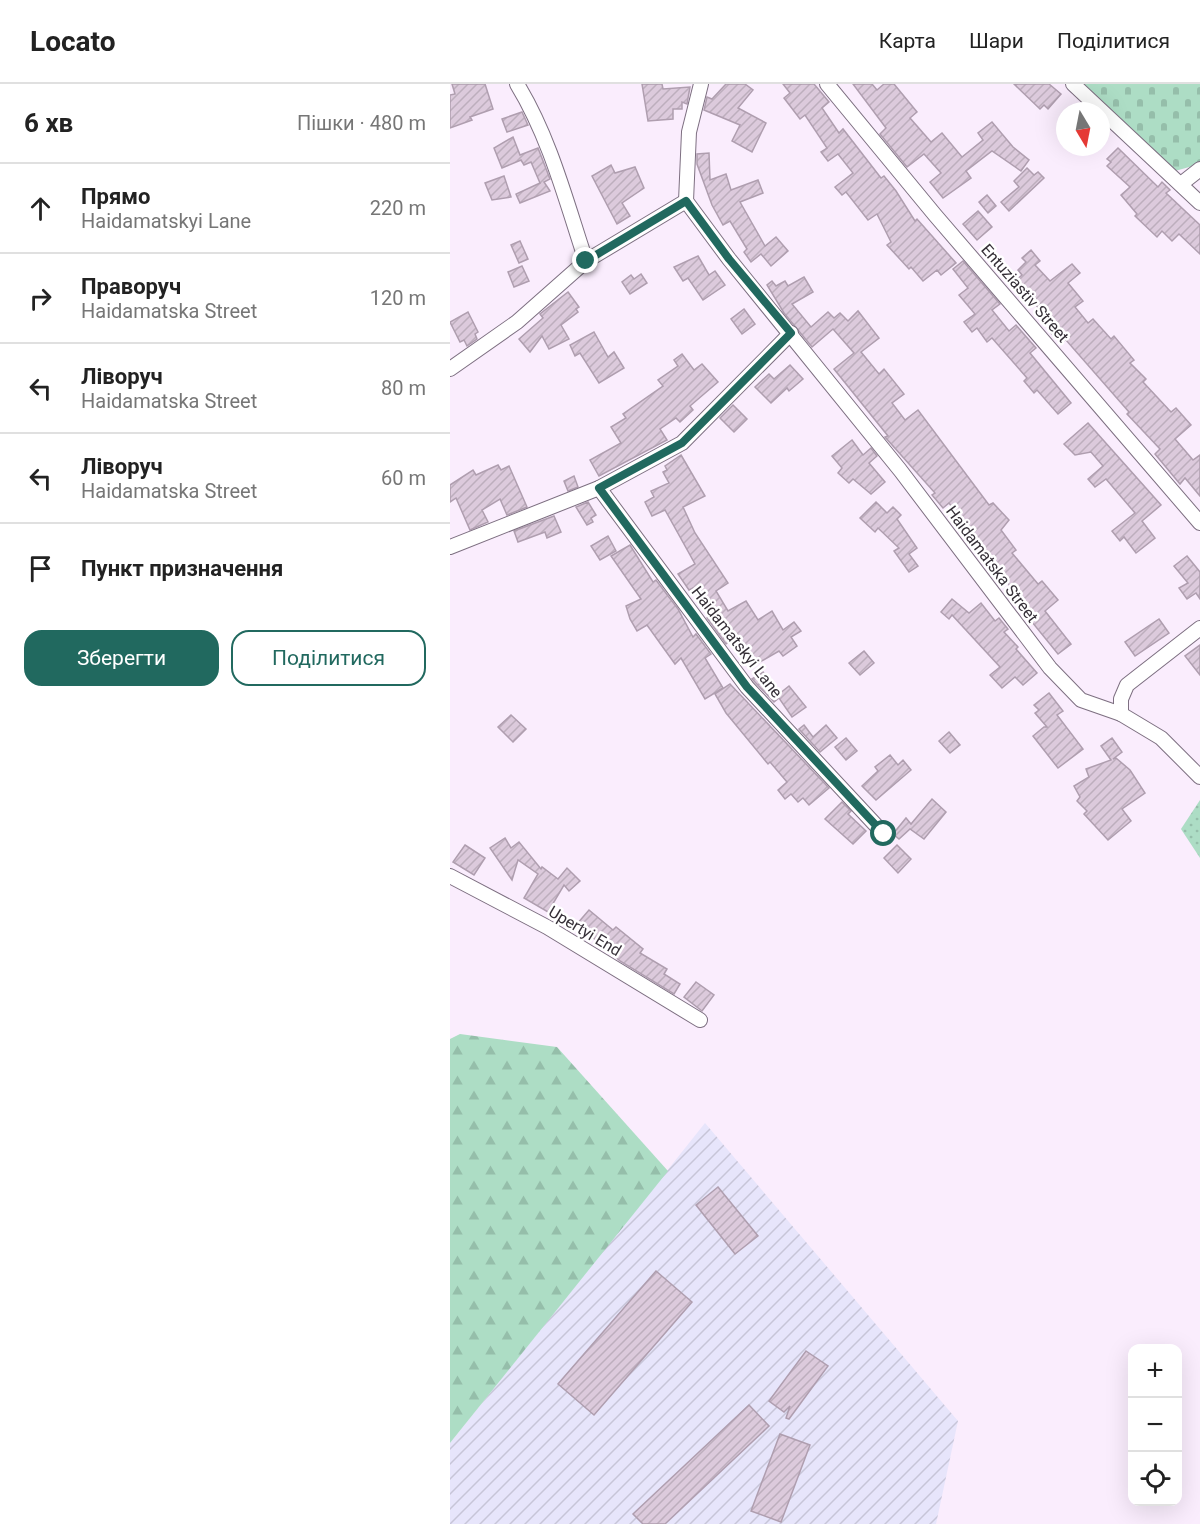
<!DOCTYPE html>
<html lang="uk">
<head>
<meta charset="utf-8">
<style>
  :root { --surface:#fff; --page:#f6f6f6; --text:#222; --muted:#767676; --line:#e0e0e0; --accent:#21695f }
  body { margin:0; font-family:Roboto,sans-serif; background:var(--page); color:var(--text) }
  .controls { position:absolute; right:18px; bottom:18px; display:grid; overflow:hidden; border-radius:12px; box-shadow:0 6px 24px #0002 }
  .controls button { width:54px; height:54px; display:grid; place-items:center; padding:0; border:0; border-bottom:2px solid var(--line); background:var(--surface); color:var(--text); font:30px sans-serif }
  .compass { position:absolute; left:606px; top:18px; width:54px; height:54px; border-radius:50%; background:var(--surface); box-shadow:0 6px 24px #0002; rotate:170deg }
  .stop { position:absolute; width:18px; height:18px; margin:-14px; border:4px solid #21695f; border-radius:50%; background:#fff }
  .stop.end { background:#21695f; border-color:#fff; box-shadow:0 2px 6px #0008 }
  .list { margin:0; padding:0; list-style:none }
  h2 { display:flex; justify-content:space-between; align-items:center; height:78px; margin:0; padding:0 24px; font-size:26px }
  h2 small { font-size:20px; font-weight:400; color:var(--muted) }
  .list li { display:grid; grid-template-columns:39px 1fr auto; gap:18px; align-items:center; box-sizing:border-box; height:90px; padding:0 24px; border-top:2px solid var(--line) }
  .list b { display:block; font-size:22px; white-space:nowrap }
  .list p { margin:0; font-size:20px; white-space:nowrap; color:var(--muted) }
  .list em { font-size:20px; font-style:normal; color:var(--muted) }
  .actions { display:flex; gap:12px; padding:18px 24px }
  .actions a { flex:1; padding:14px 0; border:2px solid var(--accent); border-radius:18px; text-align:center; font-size:21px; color:var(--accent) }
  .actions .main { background:var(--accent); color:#fff }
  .icon { flex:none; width:33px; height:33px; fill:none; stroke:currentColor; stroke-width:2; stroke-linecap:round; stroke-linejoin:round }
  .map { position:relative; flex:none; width:750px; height:1440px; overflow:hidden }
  header { display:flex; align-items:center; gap:36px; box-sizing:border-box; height:84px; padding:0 30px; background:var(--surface); border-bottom:2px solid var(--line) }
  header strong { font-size:28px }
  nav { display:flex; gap:33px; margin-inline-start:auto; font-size:21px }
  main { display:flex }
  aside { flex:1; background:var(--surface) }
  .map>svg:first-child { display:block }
</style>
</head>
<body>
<header>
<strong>Locato</strong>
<nav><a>Карта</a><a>Шари</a><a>Поділитися</a></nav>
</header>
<main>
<aside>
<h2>6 хв<small>Пішки · 480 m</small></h2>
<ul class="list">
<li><svg class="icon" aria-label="ahead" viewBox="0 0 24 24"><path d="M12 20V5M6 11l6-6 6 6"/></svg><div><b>Прямо</b><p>Haidamatskyi Lane</p></div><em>220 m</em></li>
<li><svg class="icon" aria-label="right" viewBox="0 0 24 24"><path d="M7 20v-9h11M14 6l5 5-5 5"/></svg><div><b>Праворуч</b><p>Haidamatska Street</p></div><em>120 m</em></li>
<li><svg class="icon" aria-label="left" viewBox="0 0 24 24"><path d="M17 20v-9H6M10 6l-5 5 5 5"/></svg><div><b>Ліворуч</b><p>Haidamatska Street</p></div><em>80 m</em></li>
<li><svg class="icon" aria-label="left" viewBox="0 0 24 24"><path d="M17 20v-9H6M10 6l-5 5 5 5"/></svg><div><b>Ліворуч</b><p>Haidamatska Street</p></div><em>60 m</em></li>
<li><svg class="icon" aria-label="arrive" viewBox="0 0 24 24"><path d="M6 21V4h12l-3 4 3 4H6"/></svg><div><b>Пункт призначення</b></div></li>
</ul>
<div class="actions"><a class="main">Зберегти</a><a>Поділитися</a></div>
</aside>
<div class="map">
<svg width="750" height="1440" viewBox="0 0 750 1440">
  <defs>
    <pattern id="industrial-furrows" width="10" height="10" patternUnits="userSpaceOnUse" patternTransform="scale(1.5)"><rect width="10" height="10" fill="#e7e5fb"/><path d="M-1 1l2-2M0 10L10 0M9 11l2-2" fill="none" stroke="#c7c5d8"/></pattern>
    <pattern id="forest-firs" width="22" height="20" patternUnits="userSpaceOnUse" patternTransform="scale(1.5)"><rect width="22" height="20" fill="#adddc5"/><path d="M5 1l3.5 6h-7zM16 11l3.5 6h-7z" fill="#95beaa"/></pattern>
    <pattern id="cemetery-stones" width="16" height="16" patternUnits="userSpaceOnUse" patternTransform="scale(1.5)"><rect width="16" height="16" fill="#adddc5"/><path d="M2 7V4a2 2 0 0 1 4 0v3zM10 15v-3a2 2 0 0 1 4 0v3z" fill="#95beaa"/></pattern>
    <pattern id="park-dots" width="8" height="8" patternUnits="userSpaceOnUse" patternTransform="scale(1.5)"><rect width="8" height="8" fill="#adddc5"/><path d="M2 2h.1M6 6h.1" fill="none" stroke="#95beaa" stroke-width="1.8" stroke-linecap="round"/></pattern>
    <pattern id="building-hatch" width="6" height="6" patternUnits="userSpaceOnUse" patternTransform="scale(1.5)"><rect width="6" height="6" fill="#dccadc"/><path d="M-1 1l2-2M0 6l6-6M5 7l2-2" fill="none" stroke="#bdaebd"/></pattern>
  </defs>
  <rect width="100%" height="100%" fill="#faedfd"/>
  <path fill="url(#industrial-furrows)" d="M255,1039l253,298 -22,103h-486v-81z"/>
  <path fill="url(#forest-firs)" d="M10,950l97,13 111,124 -218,272v-404z"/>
  <path fill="url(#cemetery-stones)" d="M627,0h123v80l-25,7z"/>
  <path fill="url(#park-dots)" d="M750,716v58l-19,-29z"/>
  <g fill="url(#building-hatch)" stroke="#af9eaf" stroke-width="1.5">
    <path d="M2,0h33l8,25 -23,8 2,3 -22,8v-33l5,-1z"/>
    <path d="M192,0h20l1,5 27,-2 -3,17 -5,-2v7h-9v10l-25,2z"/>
    <path d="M276,0h19l8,6 -15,18 28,15 -14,29 -20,-11 8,-16 -36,-15 3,-13 5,2z"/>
    <path d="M333,0h31l15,18 -7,6 17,25 4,-4 38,49 3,-2 12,15 19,30 2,-2 39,44 -15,12 -4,-5 -14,11 -12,-14 -2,2 -22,-24 4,-3 -14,-28 -9,6 -22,-28 -4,3 -7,-8 18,-14 -15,-19 -10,7 -7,-9 6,-4 -22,-33 -5,4 -16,-21 6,-5z"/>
    <path d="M403,0h19l5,6 7,-6h10l23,28 -7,6 21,24 11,-9 20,24 21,-17 -5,-7 14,-11 21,25 16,13 -8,11 -29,-20 -26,20 5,7 -28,20 -13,-16 11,-9 -17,-19 -17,13 -27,-33 6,-6z"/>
    <path d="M564,0h35l12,10 -13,15 -4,-4 -4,4z"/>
    <path d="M72,28l6,13 -21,7 -5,-13z"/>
    <path d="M63,53l7,18 18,-7 12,31 -6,3 6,9 -30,12 -4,-9 24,-11 -9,-21 -7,3 -3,-5 -19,8 -8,-20z"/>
    <path d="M668,64l40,39 4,-5 8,8 -4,3 34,32v29l-21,-20 -7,7 -10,-10 -5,6 -22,-21 2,-2 -16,-19 9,-8 -23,-21 4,-4 -4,-3z"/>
    <path d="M259,69l1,27 16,-6 5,16 27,-10 5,13 -23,9 25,44 11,-9 12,14 -17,15 -10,-12 -10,8 -7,-10 3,-3 -17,-28 -7,4 -11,-20 -15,-41v-10z"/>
    <path d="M161,81l4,8 20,-6 9,21 -22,15 8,13 -13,8 -25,-48z"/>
    <path d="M577,84l7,7 4,-3 6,6 -35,33 -8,-9 18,-15 -5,-6z"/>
    <path d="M54,92l7,21 -19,3 -7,-17z"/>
    <path d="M537,111l9,11 -8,7 -9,-11z"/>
    <path d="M528,127l14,16 -15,13 -14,-16z"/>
    <path d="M70,157l8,18 -9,4 -8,-18z"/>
    <path d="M581,166l9,11 -5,4 15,16 22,-17 8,9 -12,10 15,18 -8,6 13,16 5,-4 18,20 3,-3 20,24 -4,3 16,16 -3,3 28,30 5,-4 15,17 -16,14 18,21 7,-5v41l-15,-18 -5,6 -25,-30 5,-5 -33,-35 2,-2 -63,-72 -6,2 -9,-9 4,-6 -40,-46 7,-6 -4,-5 8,-8 -4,-4z"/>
    <path d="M248,172l11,19 6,-4 10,14 -22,15 -15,-22 -5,3 -9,-14z"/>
    <path d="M513,177l37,43 -8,6 17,21 7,-6 20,23 -6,5 41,50 -13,11 -21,-24 -3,3 -10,-12 3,-3 -35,-40 -5,4 -10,-14 -5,4 -8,-10 11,-8 -16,-19 9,-7 -15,-19z"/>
    <path d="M72,182l7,15 -15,6 -6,-15z"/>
    <path d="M191,190l6,9 -17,11 -8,-12 9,-7 3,4z"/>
    <path d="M354,193l9,15 -21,12 19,23 17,-15 6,6 6,-5 8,8 10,-10 21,27 -18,14 18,22 5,-5 20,25 -12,9 13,17 13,-10 71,95 4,-2 16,17 -8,10 15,20 -4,3 26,31 4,-3 16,19 -13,11 26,33 -13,10 -48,-59 4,-3 -18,-27 -16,-22 -4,3 -9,-13 3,-3 -21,-27 -6,5 -11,-13 3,-2 -50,-56 3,-1 -54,-67 20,-16 -21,-24 -21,18 -28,-34 -17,-28 5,-4 4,5 9,-5 3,5z"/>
    <path d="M118,208l11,15 -3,2 2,3 -17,13 8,14 -20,10 -7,-13 -12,16 -11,-13 24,-21 -3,-4z"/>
    <path d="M294,225l11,15 -13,10 -11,-15z"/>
    <path d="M18,228l10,20 -3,2 2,5 -10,7 -3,-6 -4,2 -10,-20z"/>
    <path d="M144,248l14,25 6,-5 10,16 -25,15 -19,-30 -5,3 -5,-11z"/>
    <path d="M232,270l12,16 8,-6 16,18 -28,24 3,4 -13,12 -4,-4 -16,11 7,11 -68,36 -9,-16 31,-17 -10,-16 15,-9 -3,-4 40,-28 -5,-6 20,-14 -4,-6z"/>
    <path d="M340,281l13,14 -14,12 -2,-3 -16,15 -16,-16 14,-13 5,5z"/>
    <path d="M283,321l14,14 -13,13 -14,-14z"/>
    <path d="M638,339l73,82 -19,16 13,17 -19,15 -12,-16 -4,4 -8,-10 23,-18 -29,-34 -11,8 -7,-8 15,-13 -12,-14 -16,3 -11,-11z"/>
    <path d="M402,356l11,15 8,-7 6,8 -8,7 16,19 -14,12 -18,-15 -4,4 -11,-10 4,-5 -10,-12z"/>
    <path d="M231,371l24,41 -22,11 12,26 33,50 -12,8 12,20 18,-10 12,19 14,-9 11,19 11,-8 7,9 -10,6 6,9 -14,10 -4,-5 -26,15 -20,-28 -7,6 -19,-26 3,-2 -17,-28 -4,2 -11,-16 17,-10 -30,-54 -13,6 -7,-14 9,-5 -3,-6 18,-8 -6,-11 4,-2 -2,-4z"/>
    <path d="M48,381l3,5 8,-4 18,41 -20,8 -7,-16 -18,11 6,12 -18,8 -14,-32 -6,4v-17l23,-15 3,5z"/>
    <path d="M124,392l4,11 -10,4 -4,-10z"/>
    <path d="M138,418l8,13 -5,3 2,4 -6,3 -11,-18z"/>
    <path d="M426,418l11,11 6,-6 8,8 -4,4 20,29 -8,6 9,12 -9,6 -15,-21 5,-3 -21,-20 -3,4 -15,-14z"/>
    <path d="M104,432l7,16 -14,6 -2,-6 -27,10 -4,-11z"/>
    <path d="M158,452l8,15 -16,9 -9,-14z"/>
    <path d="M180,461l23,37 3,-2 22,29 15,28 3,-3 15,20 -6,4 18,30 -18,11 -24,-41 -6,6 -28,-39 -10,6 -7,-12 -4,-13 15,-7 -30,-43z"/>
    <path d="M737,472l13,16v27l-4,-6 -9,6 -8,-11 9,-5 -14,-17z"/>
    <path d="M502,515l17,14 12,-10 14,18 4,-3 9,11 -4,3 14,15 -2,2 21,24 -14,12 -8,-8 -13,11 -12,-13 10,-8 -48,-52 -3,4 -8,-7z"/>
    <path d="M709,535l10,14 -34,23 -10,-14z"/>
    <path d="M750,561v30l-15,-19z"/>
    <path d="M414,567l10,12 -14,12 -11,-12z"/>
    <path d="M313,588l16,22 10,-8 17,21 -14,10 -13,-19 -5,4 -22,-23z"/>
    <path d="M280,600l99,104 -20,17 -6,-7 -5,4 -7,-8 -6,5 -7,-9 9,-8 -17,-20 -2,2 -42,-51 -11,-19z"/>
    <path d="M599,609l14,18 -6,4 26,34 -25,19 -25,-32 11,-9h3l-12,-14 4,-3 -5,-5z"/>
    <path d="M61,631l15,14 -13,13 -15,-15z"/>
    <path d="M354,641l9,12 13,-12 11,13 -17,14 -21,-23z"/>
    <path d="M499,648l11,13 -10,8 -11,-12z"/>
    <path d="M396,654l11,13 -11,9 -11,-13z"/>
    <path d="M662,654l10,14 -9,7 3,-1 14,12 15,23 -23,16 9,12 -23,19 -24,-26 3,-3 -10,-10 3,-4 -6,-11 15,-9 -3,-8 25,-9 -10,-14z"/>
    <path d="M440,671l8,10 5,-5 8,10 -35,30 -14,-14 16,-15 -3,-4z"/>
    <path d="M482,715l14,13 -22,27 -14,-10 -11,10 -6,-5 13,-16 5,6z"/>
    <path d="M392,718l9,9 -3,3 18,17 -13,13 -28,-25z"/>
    <path d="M55,754l6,10 8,-6 22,27 1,-2 16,12 9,-11 13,13 -11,10 -5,-6 -16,27 -24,-14 14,-24 -20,-14 -6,20 -22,-32z"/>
    <path d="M15,761l20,13 -11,17 -21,-13z"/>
    <path d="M447,761l14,14 -13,14 -14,-15z"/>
    <path d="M139,826l24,20 3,-3 27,22 -3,4 27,16 -3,5 16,10 -6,10 -54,-33 -43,-37z"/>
    <path d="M246,898l18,13 -12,16 -18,-14z"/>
    <path d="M268,1103l40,49 -23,18 -39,-49z"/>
    <path d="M206,1187l36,31 -98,113 -36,-31z"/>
    <path d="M356,1267l22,15 -39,53 -3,-1 4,-12 -6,6 -15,-11z"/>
    <path d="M299,1321l20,21 -104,98h-22l-10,-10z"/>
    <path d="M330,1350l30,11 -29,77 -30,-11z"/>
  </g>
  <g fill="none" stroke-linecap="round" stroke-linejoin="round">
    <g stroke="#7d6f81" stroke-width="16">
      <g id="minor">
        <path d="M67,0c33,54 49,117 69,177"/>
        <path d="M251,0l-12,48 -3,69 43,58 171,211 150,198 31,32 40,14 40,24 39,39"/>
        <path d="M377,0l108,131 265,308"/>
        <path d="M623,0l127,119"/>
        <path d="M731,100l19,-15"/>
        <path d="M0,285l67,-47 69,-61 100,-60"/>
        <path d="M149,404l148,199 137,147"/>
        <path d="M0,463l149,-59 83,-45 109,-110"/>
        <path d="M671,630v-15l6,-14 73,-57"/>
        <path d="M0,792l97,51 153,93"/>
      </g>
    </g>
    <use href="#minor" stroke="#fff" stroke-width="14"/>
  </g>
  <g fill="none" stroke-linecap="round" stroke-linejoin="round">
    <path stroke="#21695f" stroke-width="8" d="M136,177l100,-60 43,58 62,74 -109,110 -83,45 148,199 137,147"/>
  </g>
  <g text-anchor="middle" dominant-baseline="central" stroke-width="5" stroke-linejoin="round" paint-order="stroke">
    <g font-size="16" fill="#352f37" stroke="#fff">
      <text transform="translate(575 209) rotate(49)">Entuziastiv Street</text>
      <text transform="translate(542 480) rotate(53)">Haidamatska Street</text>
      <text transform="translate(287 558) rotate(52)">Haidamatskyi Lane</text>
      <text transform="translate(135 847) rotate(31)">Upertyi End</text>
    </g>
  </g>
</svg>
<div class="controls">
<button>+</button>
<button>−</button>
<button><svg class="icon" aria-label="locate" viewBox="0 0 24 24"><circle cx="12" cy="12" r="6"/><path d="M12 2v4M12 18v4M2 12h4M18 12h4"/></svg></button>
</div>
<svg class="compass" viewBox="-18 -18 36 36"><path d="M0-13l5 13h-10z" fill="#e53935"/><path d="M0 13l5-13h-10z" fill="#767676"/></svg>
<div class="stop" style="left:434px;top:750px"></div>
<div class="stop end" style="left:136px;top:177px"></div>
</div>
</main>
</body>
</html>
